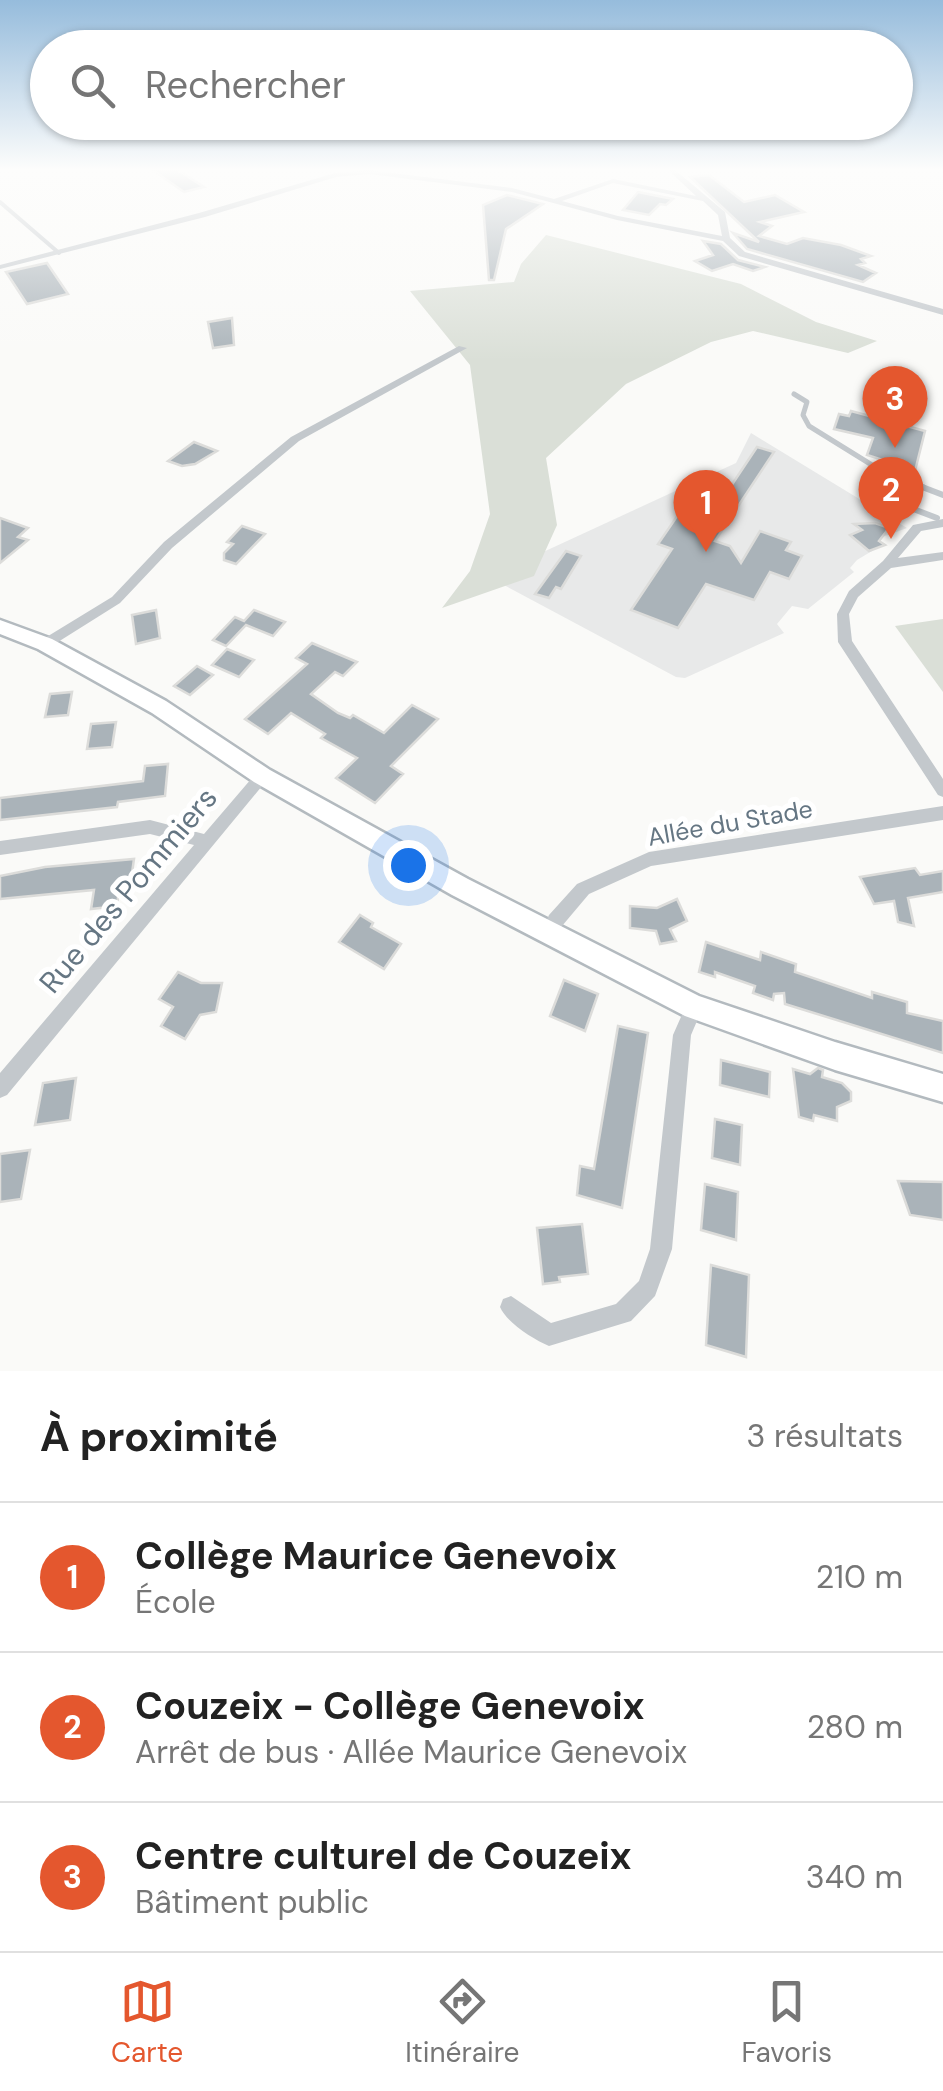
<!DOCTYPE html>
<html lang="fr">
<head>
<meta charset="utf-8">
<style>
  :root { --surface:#fff; --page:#f6f6f6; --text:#222; --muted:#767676; --line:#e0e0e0; --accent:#e4572e }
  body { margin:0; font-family:"DM Sans",sans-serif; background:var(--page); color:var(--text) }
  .you { position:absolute; left:408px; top:865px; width:35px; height:35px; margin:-25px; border:8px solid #fff; border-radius:50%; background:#1a73e8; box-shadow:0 0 0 15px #1a73e833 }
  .badge { display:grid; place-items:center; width:65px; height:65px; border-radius:50%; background:var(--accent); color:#fff; font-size:32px; font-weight:700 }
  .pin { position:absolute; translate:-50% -82px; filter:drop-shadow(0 2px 5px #0008) }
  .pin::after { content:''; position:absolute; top:52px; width:35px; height:30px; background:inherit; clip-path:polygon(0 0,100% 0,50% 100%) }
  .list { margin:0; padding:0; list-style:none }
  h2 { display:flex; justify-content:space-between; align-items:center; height:130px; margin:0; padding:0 40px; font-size:42px }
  h2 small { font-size:32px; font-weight:400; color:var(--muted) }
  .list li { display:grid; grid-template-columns:65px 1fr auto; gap:30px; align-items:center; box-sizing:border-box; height:150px; padding:0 40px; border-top:2px solid var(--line) }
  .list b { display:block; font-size:38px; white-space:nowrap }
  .list p { margin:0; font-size:32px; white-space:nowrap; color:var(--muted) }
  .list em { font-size:32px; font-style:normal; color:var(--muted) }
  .icon { flex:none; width:55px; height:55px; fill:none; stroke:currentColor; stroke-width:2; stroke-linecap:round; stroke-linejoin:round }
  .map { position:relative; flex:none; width:943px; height:1371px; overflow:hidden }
  .search { position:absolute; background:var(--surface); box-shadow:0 2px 8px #0004; left:30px; right:30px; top:30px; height:110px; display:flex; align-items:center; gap:25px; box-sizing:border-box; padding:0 35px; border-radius:55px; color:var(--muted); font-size:38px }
  .sheet { height:580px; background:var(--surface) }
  nav { display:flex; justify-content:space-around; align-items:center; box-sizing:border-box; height:140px; border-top:2px solid var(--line); background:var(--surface); font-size:28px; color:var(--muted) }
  nav a { display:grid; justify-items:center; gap:5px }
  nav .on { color:var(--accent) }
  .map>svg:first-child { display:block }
</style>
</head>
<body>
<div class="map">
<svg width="943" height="1371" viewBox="0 0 943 1371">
  <rect width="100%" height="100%" fill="#fafaf8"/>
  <path fill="#e8e9e9" d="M751,433l156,95 -30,11 5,6 -25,15 -7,8 4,4 -46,37 -16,-3 -15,18 7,9 -99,45 -9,-1 -187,-100 247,-114z"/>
  <g fill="#dadfd7">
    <path d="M546,235l195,49 75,38 61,19 -29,12 -95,-22 -42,11 -85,42 -80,74 11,67 -23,51 -92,32 28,-37 20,-57 -20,-149 -60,-74 104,-9 7,-18z"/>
    <path d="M943,619v73l-48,-66z"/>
  </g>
  <g fill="#aab3b9" stroke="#dcdcda" stroke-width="2.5">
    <path d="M151,169h25l28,18 -20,5z"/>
    <path d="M709,175l35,27 31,-7 29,17 -44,10 12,4 -13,10 28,8 16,-6 38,7 30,11 -10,3 4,4 -7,2 18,8 -13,9 -116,-33 -14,-16 26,9 -69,-65z"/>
    <path d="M638,192l35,7 -7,6 -6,-1 -11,11 -26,-5z"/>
    <path d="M507,195l36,9 -37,25 -12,51h-5l-6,-75z"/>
    <path d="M703,241l18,3 17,16 27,7 -12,4 -20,-7 -21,7 -17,-10 18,-6z"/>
    <path d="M47,263l21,31 -41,10 -21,-32z"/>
    <path d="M232,318l2,27 -21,3 -5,-26z"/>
    <path d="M851,411l74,20 -10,40 -33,-8 1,-3 -16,-5 6,-17 -39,-9 5,-15 10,2z"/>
    <path d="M194,442l23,9 -22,13 -13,2 -14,-5z"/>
    <path d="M757,447l17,5 -59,89 15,5 11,17 19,-32 31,11 -5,8 16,6 -13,23 -19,-7 -16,28 -48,-16 -28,44 -47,-18 41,-61 -14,-5 24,-35 8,3 16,-24 15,5 5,-8 5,1z"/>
    <path d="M0,518l28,10 -10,9 10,3 -28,23z"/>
    <path d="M854,524l21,-1 14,5 -10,13 6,4 -16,6 -19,-16 12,-5z"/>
    <path d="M242,526l23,8 -29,30 -12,-4v-7l9,-9 -6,-2z"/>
    <path d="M566,551l15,5 -20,33 -5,-2 -7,11 -14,-4z"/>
    <path d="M156,610l4,28 -24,6 -4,-29z"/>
    <path d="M254,610l31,12 -12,14 -27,-11 -20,21 -13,-6 22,-23 9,4z"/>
    <path d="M312,643l45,19 -14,14 -8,-4 -24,22 27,19 12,5 3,-3 31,18 28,-28 26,14 -47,47 12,8 -28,29 -39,-25 21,-20 -36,-20 4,-4 -34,-21 -23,21 -23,-15 62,-55 -11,-6z"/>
    <path d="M227,649l27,11 -15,17 -27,-12z"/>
    <path d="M197,666l16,9 -23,20 -16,-9z"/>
    <path d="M72,692l-4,23 -23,2 5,-23z"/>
    <path d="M116,722l-4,25 -25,2 4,-25z"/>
    <path d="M168,764l-3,32 -47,6 -1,5 -117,13v-22l143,-17 2,-15z"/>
    <path d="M134,859l-3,21 -11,1 -3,25 -26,3 3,-19 -94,9v-23l45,-9z"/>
    <path d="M915,868l5,7 23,-4v21l-35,6 6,28 -16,-4 -4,-21 -20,3 -14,-27z"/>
    <path d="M677,899l10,22 -17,8 6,12 -16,3 -4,-13 -26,-3v-22l27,2z"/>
    <path d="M360,915l13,8 -2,4 30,17 -17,25 -45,-27z"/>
    <path d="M706,942l54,18 1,-8 35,12 -1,8 77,26v-6l35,10v11l36,8v32l-158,-49 -1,-11 -10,1 -1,6 -20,-7 2,-7 -40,-14v5l-16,-5z"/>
    <path d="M178,972l23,11h21l-6,29 -16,3 -15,24 -24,-13 12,-19 -14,-8z"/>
    <path d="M564,980l34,14 -13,37 -35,-15z"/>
    <path d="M618,1026l30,7 -26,175 -45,-13 3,-29 14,3z"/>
    <path d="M721,1060l49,12 -1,25 -49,-12z"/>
    <path d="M818,1068l5,2 -1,7 20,6 9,9v9l-14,6v14l-23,-6 -1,6 -14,-4 -6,-48 17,5z"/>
    <path d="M76,1078l-6,42 -35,5 8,-42z"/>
    <path d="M715,1119l27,6 -2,40 -28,-7z"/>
    <path d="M30,1150l-9,49 -21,3v-48z"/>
    <path d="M898,1181l45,1v38l-33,-5z"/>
    <path d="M705,1184l33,8 -2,48 -35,-10z"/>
    <path d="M582,1224l6,50 -29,3 1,5 -17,2 -6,-56z"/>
    <path d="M711,1265l38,10 -3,82 -40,-12z"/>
  </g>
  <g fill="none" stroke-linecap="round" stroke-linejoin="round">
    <g stroke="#b3babf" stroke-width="5">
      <path id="secondary" d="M0,620l52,19 114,62 104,69 198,109 231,117 136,46 108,32v28l-108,-32 -150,-54 -233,-121 -198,-113 -102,-69 -114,-64 -38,-15z"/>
    </g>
    <path stroke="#c3c8cc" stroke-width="4" d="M0,202l59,51"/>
    <g stroke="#c3c8cc" stroke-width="5">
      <path d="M794,394l13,8 -4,13 6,11 71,44"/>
      <path d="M868,487l12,-17 44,17"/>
    </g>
    <g stroke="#c3c8cc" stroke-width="6">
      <path d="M870,485l-4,6 71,27"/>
      <path d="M917,485l26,10"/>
    </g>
    <g fill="#c3c8cc" fill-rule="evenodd">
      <path d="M667,169h7l51,43 5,26 15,14 198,57v6l-204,-59 -16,-15 -106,-21 -105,-28 -143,-18 -33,3 -131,40 -205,52v-4l199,-52 136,-40 34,-3 143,18 42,11 59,-20 83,17zM613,183l90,18 15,14 4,21 -104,-20 -56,-15z"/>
      <path d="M459,346l8,2 -168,93 -127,107 -52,55 -70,44h-10l-2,-3 2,-3 72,-44 52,-55 127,-105z"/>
      <path d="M943,519v8l-22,4 -23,27 45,-6v8l-52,8 -33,29 -9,17 3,27 91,138v18l-5,-2 -100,-153 -1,-28 12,-23 34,-30 30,-36z"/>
      <path d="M262,770l5,2 2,4 -2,4 -260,315 -7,3v-25l194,-228 -44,-11 -150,21v-14l150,-21 54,14 53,-62z"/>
      <path d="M943,806v14l-292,46 -62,28 -27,32 -5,11 -6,2 -6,-2 -3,-6 7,-16 28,-31 72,-32z"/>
      <path d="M694,998l6,3 3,6 -12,28 -19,214 -17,47 -24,25 -82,25c-16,-7 -42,-23 -49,-39l3,-8 8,-3 40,27 65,-19 23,-23 11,-32 23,-214 15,-34z"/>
    </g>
    <use href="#secondary" fill="#fff" fill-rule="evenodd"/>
  </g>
  <linearGradient id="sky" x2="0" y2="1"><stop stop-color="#96bcdc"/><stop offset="0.47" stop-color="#fdfdfc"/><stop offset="1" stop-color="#fdfdfc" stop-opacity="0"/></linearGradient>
  <rect width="943" height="361" fill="url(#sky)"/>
  <g text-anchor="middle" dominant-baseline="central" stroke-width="10" stroke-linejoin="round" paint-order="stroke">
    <g font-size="25" fill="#657683" stroke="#fff">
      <text transform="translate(730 823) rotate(-10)">Allée du Stade</text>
    </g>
    <g font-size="30" fill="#657683" stroke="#fff">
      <text transform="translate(128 890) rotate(-50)">Rue des Pommiers</text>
    </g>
  </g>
</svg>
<div class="you"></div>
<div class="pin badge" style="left:706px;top:552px">1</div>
<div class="pin badge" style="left:891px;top:539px">2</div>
<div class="pin badge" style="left:895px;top:448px">3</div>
<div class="search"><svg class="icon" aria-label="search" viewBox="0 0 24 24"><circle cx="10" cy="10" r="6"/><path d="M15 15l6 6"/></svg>Rechercher</div>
</div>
<section class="sheet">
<h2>À proximité<small>3 résultats</small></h2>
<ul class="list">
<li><span class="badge">1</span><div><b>Collège Maurice Genevoix</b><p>École</p></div><em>210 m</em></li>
<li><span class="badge">2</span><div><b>Couzeix - Collège Genevoix</b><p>Arrêt de bus · Allée Maurice Genevoix</p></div><em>280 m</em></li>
<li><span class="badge">3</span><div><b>Centre culturel de Couzeix</b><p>Bâtiment public</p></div><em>340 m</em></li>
</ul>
</section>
<nav>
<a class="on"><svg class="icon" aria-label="map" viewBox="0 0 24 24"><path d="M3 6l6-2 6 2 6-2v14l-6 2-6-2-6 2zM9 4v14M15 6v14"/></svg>Carte</a>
<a><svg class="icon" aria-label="directions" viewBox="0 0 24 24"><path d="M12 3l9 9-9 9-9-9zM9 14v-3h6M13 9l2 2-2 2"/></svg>Itinéraire</a>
<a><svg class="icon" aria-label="saved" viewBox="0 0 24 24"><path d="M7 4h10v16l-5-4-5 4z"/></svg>Favoris</a>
</nav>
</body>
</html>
